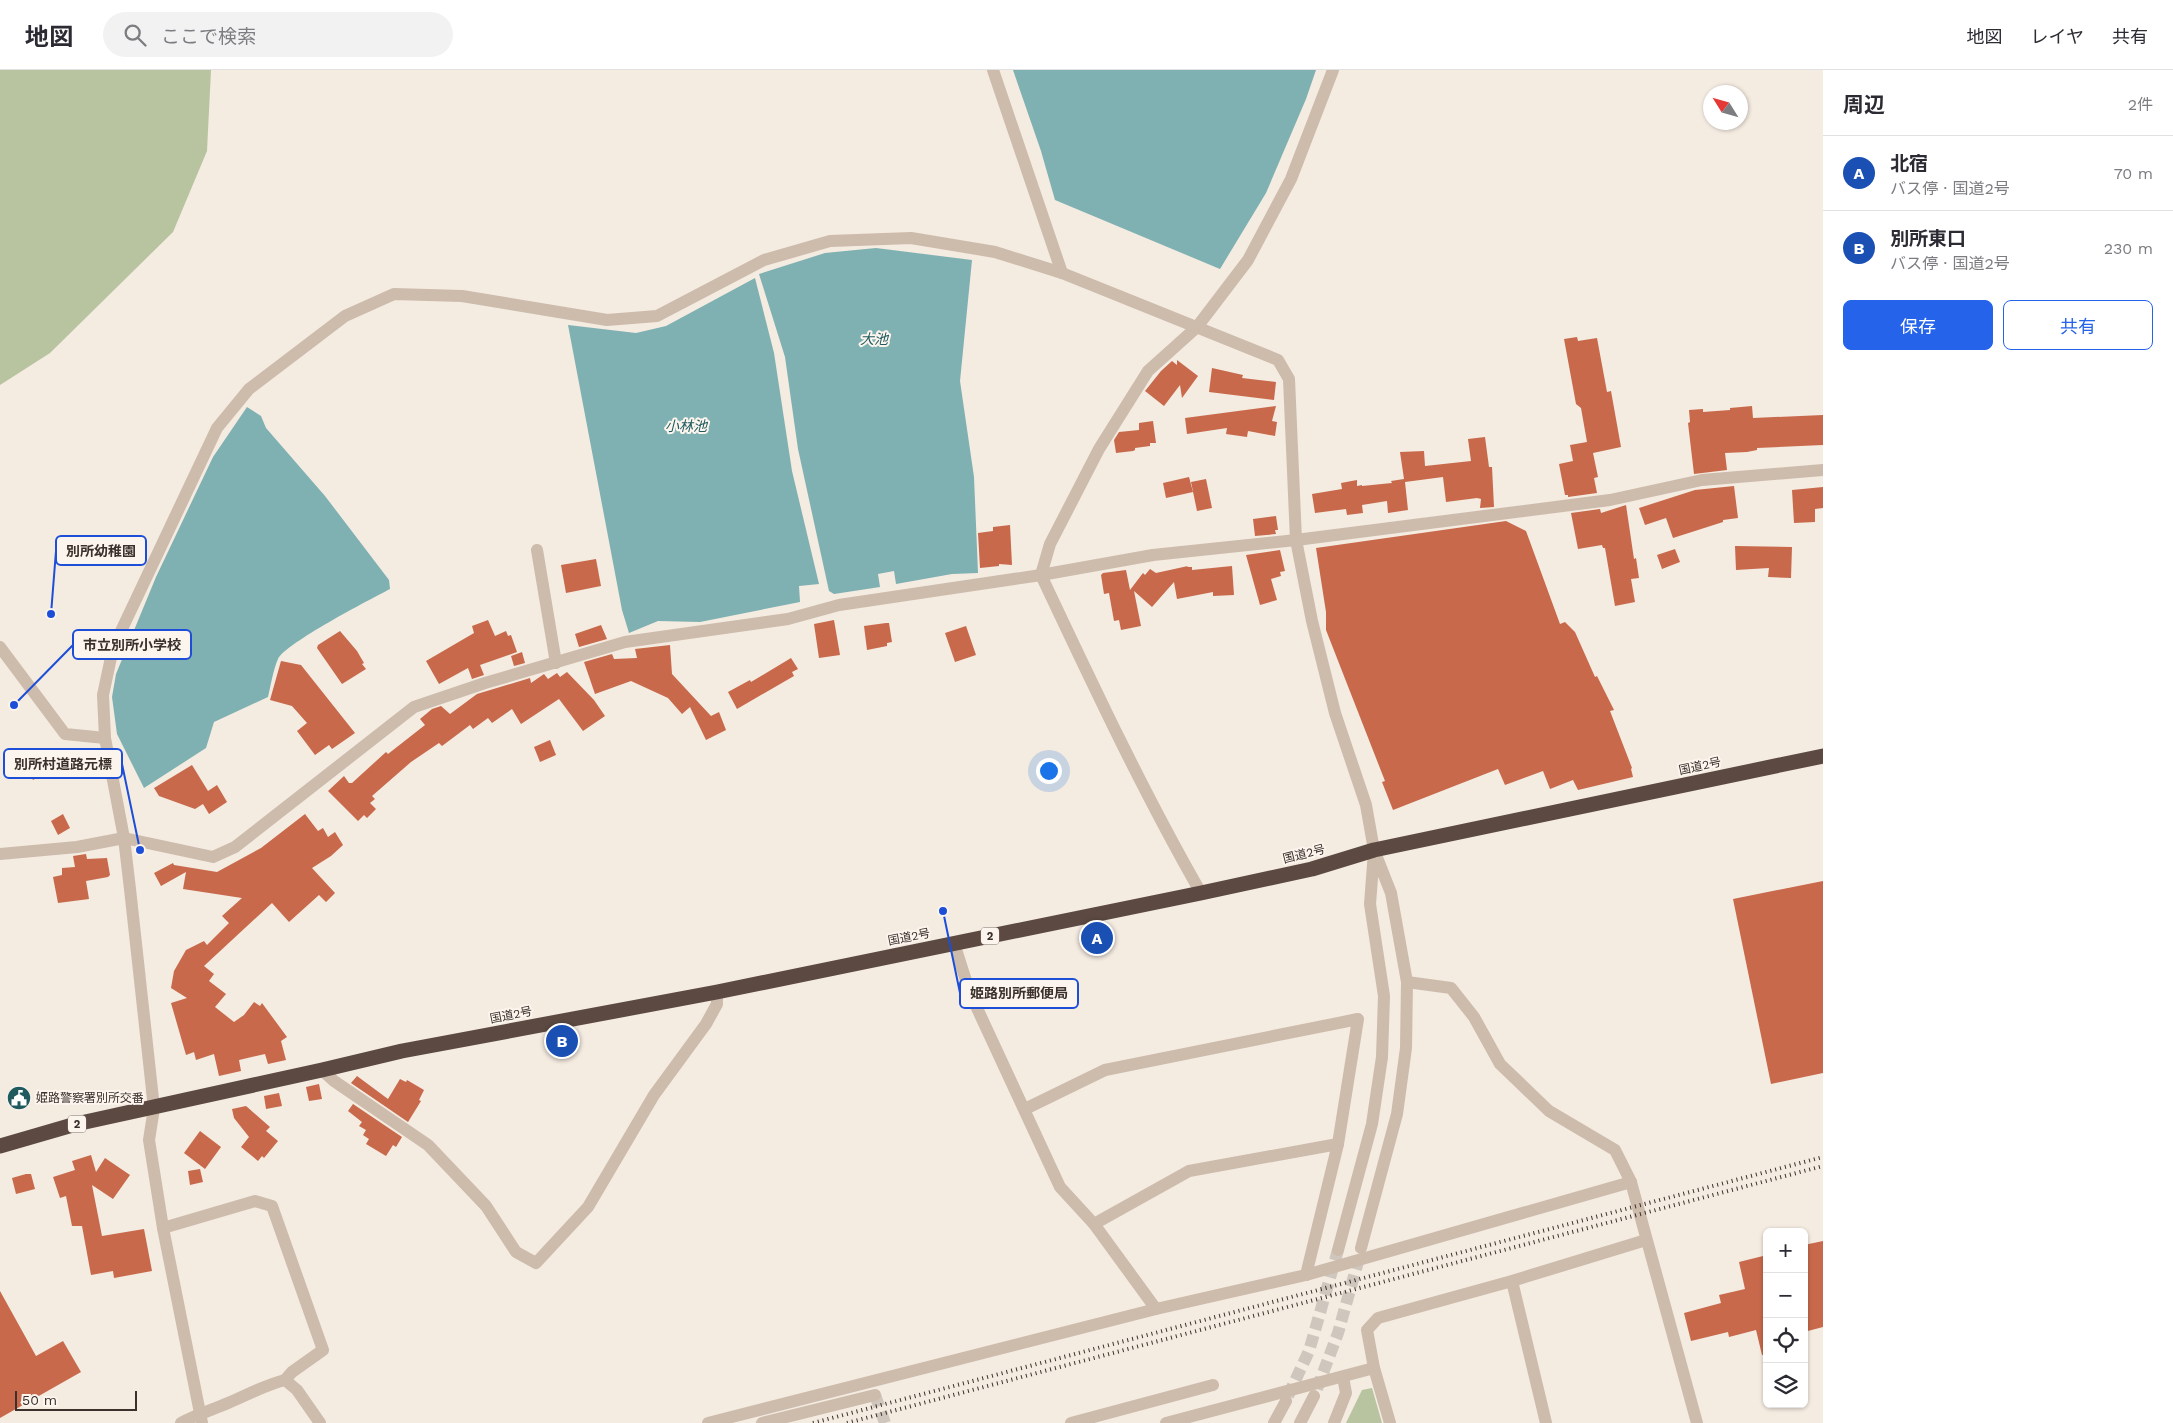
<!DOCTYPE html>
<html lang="ja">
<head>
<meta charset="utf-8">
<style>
  :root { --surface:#fff; --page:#f2f2f3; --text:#2b2b33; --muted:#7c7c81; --line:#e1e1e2; --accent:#2563eb }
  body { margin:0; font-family:"Work Sans","Noto Sans JP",sans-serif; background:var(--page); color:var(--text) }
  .controls { position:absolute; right:15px; bottom:15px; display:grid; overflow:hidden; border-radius:8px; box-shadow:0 1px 4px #0004 }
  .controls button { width:45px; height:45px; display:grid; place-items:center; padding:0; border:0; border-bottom:1px solid var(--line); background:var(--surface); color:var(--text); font:25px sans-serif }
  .compass { position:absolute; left:1703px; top:15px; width:45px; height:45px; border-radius:50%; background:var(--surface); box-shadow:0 1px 4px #0004; rotate:307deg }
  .scale { position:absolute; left:15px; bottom:12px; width:122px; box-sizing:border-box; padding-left:5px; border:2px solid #3b302b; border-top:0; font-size:14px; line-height:18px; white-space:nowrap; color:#3b302b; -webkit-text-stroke:4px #fbf5ee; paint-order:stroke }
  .you { position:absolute; left:1048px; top:700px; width:18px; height:18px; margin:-12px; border:4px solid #fff; border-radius:50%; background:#1a73e8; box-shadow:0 0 0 8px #1a73e833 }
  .badge { display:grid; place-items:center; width:32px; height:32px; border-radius:50%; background:var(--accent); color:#fff; font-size:16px; font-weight:700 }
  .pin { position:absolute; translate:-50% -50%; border:2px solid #fff; box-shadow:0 1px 5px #0006 }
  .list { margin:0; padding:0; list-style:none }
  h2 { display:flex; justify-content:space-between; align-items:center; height:65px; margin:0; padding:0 20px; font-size:21px }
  h2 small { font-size:16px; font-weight:400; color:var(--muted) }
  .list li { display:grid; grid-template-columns:32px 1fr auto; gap:15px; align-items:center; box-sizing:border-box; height:75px; padding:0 20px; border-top:1px solid var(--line) }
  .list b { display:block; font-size:19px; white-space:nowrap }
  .list p { margin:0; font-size:16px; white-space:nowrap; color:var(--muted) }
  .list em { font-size:16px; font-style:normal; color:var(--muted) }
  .actions { display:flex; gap:10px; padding:15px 20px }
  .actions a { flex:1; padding:11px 0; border:1px solid var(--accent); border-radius:8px; text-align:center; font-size:18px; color:var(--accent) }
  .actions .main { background:var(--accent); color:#fff }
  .icon { flex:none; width:28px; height:28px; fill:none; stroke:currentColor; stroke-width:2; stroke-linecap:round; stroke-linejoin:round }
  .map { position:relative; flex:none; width:1823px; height:1353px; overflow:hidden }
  header { display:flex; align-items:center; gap:30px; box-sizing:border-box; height:70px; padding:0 25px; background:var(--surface); border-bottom:1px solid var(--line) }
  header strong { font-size:24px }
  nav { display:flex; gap:28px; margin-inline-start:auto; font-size:18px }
  .search { width:350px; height:45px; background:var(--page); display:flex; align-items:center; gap:12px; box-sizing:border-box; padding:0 18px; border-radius:28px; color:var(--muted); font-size:19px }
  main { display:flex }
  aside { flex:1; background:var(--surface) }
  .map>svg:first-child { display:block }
</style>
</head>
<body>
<header>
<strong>地図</strong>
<div class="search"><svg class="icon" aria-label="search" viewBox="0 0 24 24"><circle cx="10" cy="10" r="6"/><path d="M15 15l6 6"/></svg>ここで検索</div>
<nav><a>地図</a><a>レイヤ</a><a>共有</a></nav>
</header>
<main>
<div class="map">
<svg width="1823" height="1353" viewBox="0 0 1823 1353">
  <rect width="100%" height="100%" fill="#f4ebe1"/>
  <g fill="#b8c4a0">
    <path d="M0,0h211l-4,81 -34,81 -123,121 -50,32z"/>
    <path d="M1372,1318l10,35h-36l16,-33z"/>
  </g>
  <g fill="#7fb0b2">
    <path d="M1013,0h303l-10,29 -40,94 -46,76 -165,-69 -14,-49z"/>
    <path d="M876,178l96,12 -12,121 14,96 4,96 -26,1 -56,10 -2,-13 -16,3 2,13 -46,7 -5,-3 -31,-142 -13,-92 -26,-83 66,-21z"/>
    <path d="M755,208l19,75 18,118 27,113 -20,2 1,16 -100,20 -42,-1 -29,12 -7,-23 -54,-285 68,8 30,-7z"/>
    <path d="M247,337l14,9 5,12 59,68 64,84 1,9c-21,11 -104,54 -112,70 -5,11 -7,26 -10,38l-54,25 -8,26 -62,40 -27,-54 -5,-37 4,-23 40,-97 57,-120z"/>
  </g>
  <g fill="#c8694b">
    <path d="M1577,267l1,4 19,-3 10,54 4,-1 10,56 -28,6 5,24 -4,1 3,15 -29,4v-2h-3l-6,-31 14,-3 -3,-16 17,-3 -6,-34 -5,-4 -12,-65z"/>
    <path d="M1177,290l21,16 -16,22 -2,-13 -16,21 -19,-15 16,-20 11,-10 5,4z"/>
    <path d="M1212,298l31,7 -1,3 34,4 -2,18 -65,-8z"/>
    <path d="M1276,336l-4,15 5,1 -2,14 -27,-5 -1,6 -21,-3 1,-6 -40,6 -2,-16z"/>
    <path d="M1752,336l1,12 70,-3v30l-66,3v2l-10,2 -22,1 2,17 -33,4 -6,-51 2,-1 -1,-12 14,-1v3l27,-2v-2z"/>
    <path d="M1153,351l3,22h-6v3l-15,2v2l-2,1 -17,2 -2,-13 5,-8 20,-2v-7z"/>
    <path d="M1485,367l4,30h3l2,40 -14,1 1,-9 -4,-1 -31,4 -3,-25 -38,5 3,28 -20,3 -1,-12 -25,4 1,8 -16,2 -1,-6 -31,4 -3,-19 30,-5 -1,-6 16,-3v6l5,-1v1l30,-3 -1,-2 13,-2 -4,-27 24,-1 1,15 46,-5 -3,-22z"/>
    <path d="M1189,407l4,15 -27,6 -3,-15z"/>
    <path d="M1206,409l6,29 -15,3 -6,-29z"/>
    <path d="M1734,416l4,32 -15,2v2l-50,16 -7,-20 -21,7 -6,-17 56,-18z"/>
    <path d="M1823,417v21l-8,1v13l-21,1 -2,-33z"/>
    <path d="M1626,435l8,54 2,-1 3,20 -8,1 4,23 -20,4 -10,-58h-2l-1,-3 -24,4 -7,-36 29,-4 1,4z"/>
    <path d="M1276,446l2,14h-3l1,4 -21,2 -2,-17z"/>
    <path d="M1506,451l20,10 34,93 5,-2 10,10 20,45 2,-1 17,34 -4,1 22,57 -1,1 2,8 -55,13 -5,-10 -23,9 -7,-18 -38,14 -7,-16 -105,41 -11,-28 3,-1 -59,-151v-18l-10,-64z"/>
    <path d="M1010,455l2,40 -13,-1v2l-19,2 -2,-35 15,-2v-4z"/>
    <path d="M1735,476l57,1 -1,31 -23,-1 1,-9 -33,2z"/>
    <path d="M1675,479l5,13 -18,7 -5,-14z"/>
    <path d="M1280,480l5,21 -5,1 1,4 -10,3 6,21 -17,5 -14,-50z"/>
    <path d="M596,489l5,27 -35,7 -5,-28z"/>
    <path d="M1188,496l-1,1h5v3l40,-4 2,29 -21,1v-4l-36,7 -3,-17 -22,25 -18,-16 7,35 -20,4 -2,-10 -5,1 -5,-28 -5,1 -3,-19 2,-2 23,-3 4,20 13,-17 2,2 5,-6 6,4z"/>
    <path d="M488,550l7,16 11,-5 2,5 3,-1 6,17 -37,13 4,10 -12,4 -4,-11 -29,16 -13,-23 48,-28 -2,-7z"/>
    <path d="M834,550l6,35 -21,3 -5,-34z"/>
    <path d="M886,553h3l3,19 -5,1v3l-20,4 -3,-24z"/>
    <path d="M601,555l6,14 -28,8 -4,-13z"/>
    <path d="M966,556l10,29 -21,7 -10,-29z"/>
    <path d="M340,561l17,20 7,12 -2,1 4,5 -24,15 -25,-36 1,-3z"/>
    <path d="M670,575l2,29 39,42 8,-4 7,18 -20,10 -16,-33 -8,7 -14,-16 -37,-17 -36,13 -11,-32 28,-8 2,5 23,-1 -2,-9z"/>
    <path d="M522,582l3,11 -11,3 -3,-10z"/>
    <path d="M791,588l7,11 -6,3 2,4 -57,33 -9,-17 22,-12 1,2z"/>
    <path d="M281,591l20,4 54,68 -23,16 -3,-4 -14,10 -18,-24 10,-8 -15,-17 -22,-6z"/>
    <path d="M567,602l27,28 11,16 -22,15 -24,-32 -38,25 -9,-15 -20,14 -4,-5 -15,11 -3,-4 -28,21 -3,-3 -28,19 -39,34 3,3 -5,4 6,6 -9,9 -3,-3 -6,6 -30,-30 16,-15 5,7h3l34,-31 2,2 37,-29 -5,-6 12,-10 9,-3 9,8 27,-20 53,-16 1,5 13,-9 4,5 9,-6 3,4z"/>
    <path d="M550,670l6,15 -16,7 -6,-15z"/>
    <path d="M49,678l10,17 -26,15 -10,-17z"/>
    <path d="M192,695l16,26 9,-6 10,17 -18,12 -6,-10 -8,5 -36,-13 -5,-8z"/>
    <path d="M63,744l7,14 -12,7 -7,-14z"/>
    <path d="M305,744l13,17 5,-3 5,9 7,-5 8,13 -12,11 -19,12 23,25 -9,9 -7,-7 -30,27 -17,-19 -68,63 10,8 -5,7 17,13 -11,13 19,15 10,-7 10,-13 6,4 2,-3 25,34 -6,4 5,19 -18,4 -3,-10 -26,6 2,11 -22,5 -5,-22 -18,6 -2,-8 -8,3 -15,-52 16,-5 -16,-10 3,-17 12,-21 18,-9 3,4 22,-22 -7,-7 20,-18 -59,-9 3,-17 -25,14 -7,-13 19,-10 1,2 43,7 44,-24z"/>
    <path d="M86,784l1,5 20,-1 3,17 -2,2 -22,4 3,18 -31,4 -5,-26 9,-2v-7l13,-1 -2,-11z"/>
    <path d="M1823,811v192l-52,11 -38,-185z"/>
    <path d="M357,1006l31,23 12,-20 6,3 1,-2 17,10 -5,10 2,1 -13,21 -57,-39z"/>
    <path d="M319,1014l3,15 -13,2 -3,-14z"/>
    <path d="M279,1023l3,13 -16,3 -2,-13z"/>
    <path d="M353,1034l49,33 -6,10 -3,-2 -7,11 -20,-12 3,-5 -6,-4 3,-5 -7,-4 3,-4 -14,-11z"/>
    <path d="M246,1036l24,21 -4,4 12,10 -14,17 -2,-2 -4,5 -17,-14 8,-10 -15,-19 -2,-9z"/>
    <path d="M200,1061l21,16 -16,22 -21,-16z"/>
    <path d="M91,1085l5,17 9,-14 25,17 -17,24 -21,-14 10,51 42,-7 8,42 -38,7 -1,-7 -22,4 -9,-49h-10l-6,-30 -6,2 -7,-21 22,-7 -3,-9z"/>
    <path d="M200,1099l3,13 -13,3 -2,-14z"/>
    <path d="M26,1104h5l4,15 -19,5 -4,-16z"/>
    <path d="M1823,1171v86l-19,5v-87z"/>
    <path d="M1767,1185v99l-5,1 -6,-25 -27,7 -1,-5 -37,9 -7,-28 37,-10 -2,-8 26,-6 -6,-27z"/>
    <path d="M0,1221l36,65 27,-15 18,31 -81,46z"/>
  </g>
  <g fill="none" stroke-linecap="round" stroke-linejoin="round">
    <g stroke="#cfc6bd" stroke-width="12" stroke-dasharray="12 6" stroke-linecap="butt">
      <path d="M1317,1319l21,-56 23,-82"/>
      <path d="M875,1325l10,28"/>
      <path d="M1288,1326l21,-45 29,-101"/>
    </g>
    <g stroke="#cdbbac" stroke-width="12">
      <path d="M993,0l69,203"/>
      <path d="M537,480l19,113"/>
      <path d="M0,577l65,87 40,4"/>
      <path d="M0,784l77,-7 47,-9 89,19 22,-10 179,-140 71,-24 140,-41 163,-23 51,-14 202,-30 112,-20 143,-15 314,-40 92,-20 121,-10"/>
      <path d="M1201,823c-59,-103 -109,-210 -160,-318l9,-31 49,-95 49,-78 49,-44 51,-67 43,-81 42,-109"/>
      <path d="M954,873l16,50 90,194 34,37 62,85"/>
      <path d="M1407,912l44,6 23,29 26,47 49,47 66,39 16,32 66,241"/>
      <path d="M322,1000l12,11 94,64 58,61 30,46 20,11 52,-56 66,-112 52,-71 11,-20v-12"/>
      <path d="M1025,1039l80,-39 253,-51 -20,125 -32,131"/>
      <path d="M1094,1154l95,-53 149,-27"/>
      <path d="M163,1158l92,-27 17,5 51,144 -31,22 -7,8"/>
      <path d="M1338,1180l34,-126 10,-67 2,-61 -14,-92 4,-52"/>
      <path d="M1512,1211l34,142"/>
      <path d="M181,1353c16,-9 31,-13 47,-20 19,-8 37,-18 57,-23l12,10 23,33"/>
      <path d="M202,1353l-39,-195 -14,-88 5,-32 -24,-219 -6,-51 -19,-100 -2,-43 10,-47 104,-220 32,-39 96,-73 49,-22 68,2 145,24 50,-4 107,-56 66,-19 81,-3 84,14 67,21 216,87 11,19 7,161 16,81 23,92 31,92 8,45 17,43 16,89 -1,66 -9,66 -36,134"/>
      <path d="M708,1353l448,-114 150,-34 325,-93"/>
      <path d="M762,1353l113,-28"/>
      <path d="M1071,1353l142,-38"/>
      <path d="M1166,1353l208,-55"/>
      <path d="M1274,1353l12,-22"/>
      <path d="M1300,1353l14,-27"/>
      <path d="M1334,1353l12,-30 -3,-16"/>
      <path d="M1390,1353l-16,-55 -7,-38 11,-12 134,-37 134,-41"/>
    </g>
    <path stroke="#5c4a42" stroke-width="15" d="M0,1076l76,-22 246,-54 80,-19 315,-59 484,-99 111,-24 62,-19 449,-94"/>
    <g stroke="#3b302b" stroke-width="4" stroke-dasharray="1 4" stroke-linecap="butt">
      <path d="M813,1353l1010,-266"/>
      <path d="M847,1353l976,-257"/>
    </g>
  </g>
  <defs>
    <g id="civic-disc" transform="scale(1.25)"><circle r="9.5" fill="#1f5a5e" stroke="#fbf5ee"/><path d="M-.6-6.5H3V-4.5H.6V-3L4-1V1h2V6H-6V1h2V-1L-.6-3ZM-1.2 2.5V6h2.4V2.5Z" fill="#fff"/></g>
  </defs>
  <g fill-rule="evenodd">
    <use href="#civic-disc" x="19" y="1028"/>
  </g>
  <g text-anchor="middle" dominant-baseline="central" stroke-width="4" stroke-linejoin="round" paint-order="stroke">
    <g fill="#fbf5ee" stroke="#756b66" stroke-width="1">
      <rect x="981" y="857.5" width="18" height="17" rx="4"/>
      <rect x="68" y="1045.5" width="18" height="17" rx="4"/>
    </g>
    <g font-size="11" font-weight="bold" fill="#3b302b">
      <text x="990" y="866">2</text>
      <text x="77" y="1054">2</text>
    </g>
    <g font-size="12" fill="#3b302b" stroke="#fbf5ee">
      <text transform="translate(1700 696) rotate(-12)">国道2号</text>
      <text transform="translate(1304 784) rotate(-14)">国道2号</text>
      <text transform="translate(909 867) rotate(-11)">国道2号</text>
      <text transform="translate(511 945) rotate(-11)">国道2号</text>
    </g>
    <g font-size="12" fill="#3b302b" stroke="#fbf5ee" text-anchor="start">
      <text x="36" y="1028">姫路警察署別所交番</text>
    </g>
    <g font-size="14" font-style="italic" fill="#1f5a5e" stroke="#fbf5ee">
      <text x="874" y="269">大池</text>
      <text x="686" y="356">小林池</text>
    </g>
  </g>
  <path fill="none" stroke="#1d4ed8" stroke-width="2" d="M51 544L56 481M14 635L73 575M140 780L122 694M943 841L960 923"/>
  <g fill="#1d4ed8" stroke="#fbf5ee" stroke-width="2">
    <circle cx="51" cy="544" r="5"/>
    <circle cx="14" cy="635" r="5"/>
    <circle cx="140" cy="780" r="5"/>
    <circle cx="943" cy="841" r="5"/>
  </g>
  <g fill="#fbf5ee" stroke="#1d4ed8" stroke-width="2">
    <rect x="56" y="466" width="90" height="29" rx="5"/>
    <rect x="73" y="560" width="118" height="29" rx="5"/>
    <rect x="4" y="679" width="118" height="29" rx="5"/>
    <rect x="960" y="909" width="118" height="29" rx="5"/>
  </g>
  <g font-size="14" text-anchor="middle" font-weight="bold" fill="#3b302b">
    <text x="101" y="486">別所幼稚園</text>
    <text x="132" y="580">市立別所小学校</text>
    <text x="63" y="699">別所村道路元標</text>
    <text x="1019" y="928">姫路別所郵便局</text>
  </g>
</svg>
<div class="controls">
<button>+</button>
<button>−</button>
<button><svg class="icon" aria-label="locate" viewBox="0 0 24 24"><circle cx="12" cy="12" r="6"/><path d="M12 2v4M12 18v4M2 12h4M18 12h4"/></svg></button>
<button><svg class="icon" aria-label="layers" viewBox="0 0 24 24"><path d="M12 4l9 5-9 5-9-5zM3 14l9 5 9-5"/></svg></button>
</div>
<svg class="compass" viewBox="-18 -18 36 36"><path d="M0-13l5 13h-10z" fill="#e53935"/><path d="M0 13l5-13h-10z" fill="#7c7c81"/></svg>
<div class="scale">50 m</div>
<div class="you"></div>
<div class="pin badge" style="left:1097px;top:868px;background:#1a4fb4">A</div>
<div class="pin badge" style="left:562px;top:971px;background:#1a4fb4">B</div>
</div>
<aside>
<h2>周辺<small>2件</small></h2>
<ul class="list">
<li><span class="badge" style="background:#1a4fb4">A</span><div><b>北宿</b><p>バス停 · 国道2号</p></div><em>70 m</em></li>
<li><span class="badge" style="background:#1a4fb4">B</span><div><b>別所東口</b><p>バス停 · 国道2号</p></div><em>230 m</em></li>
</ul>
<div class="actions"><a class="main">保存</a><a>共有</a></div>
</aside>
</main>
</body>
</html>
